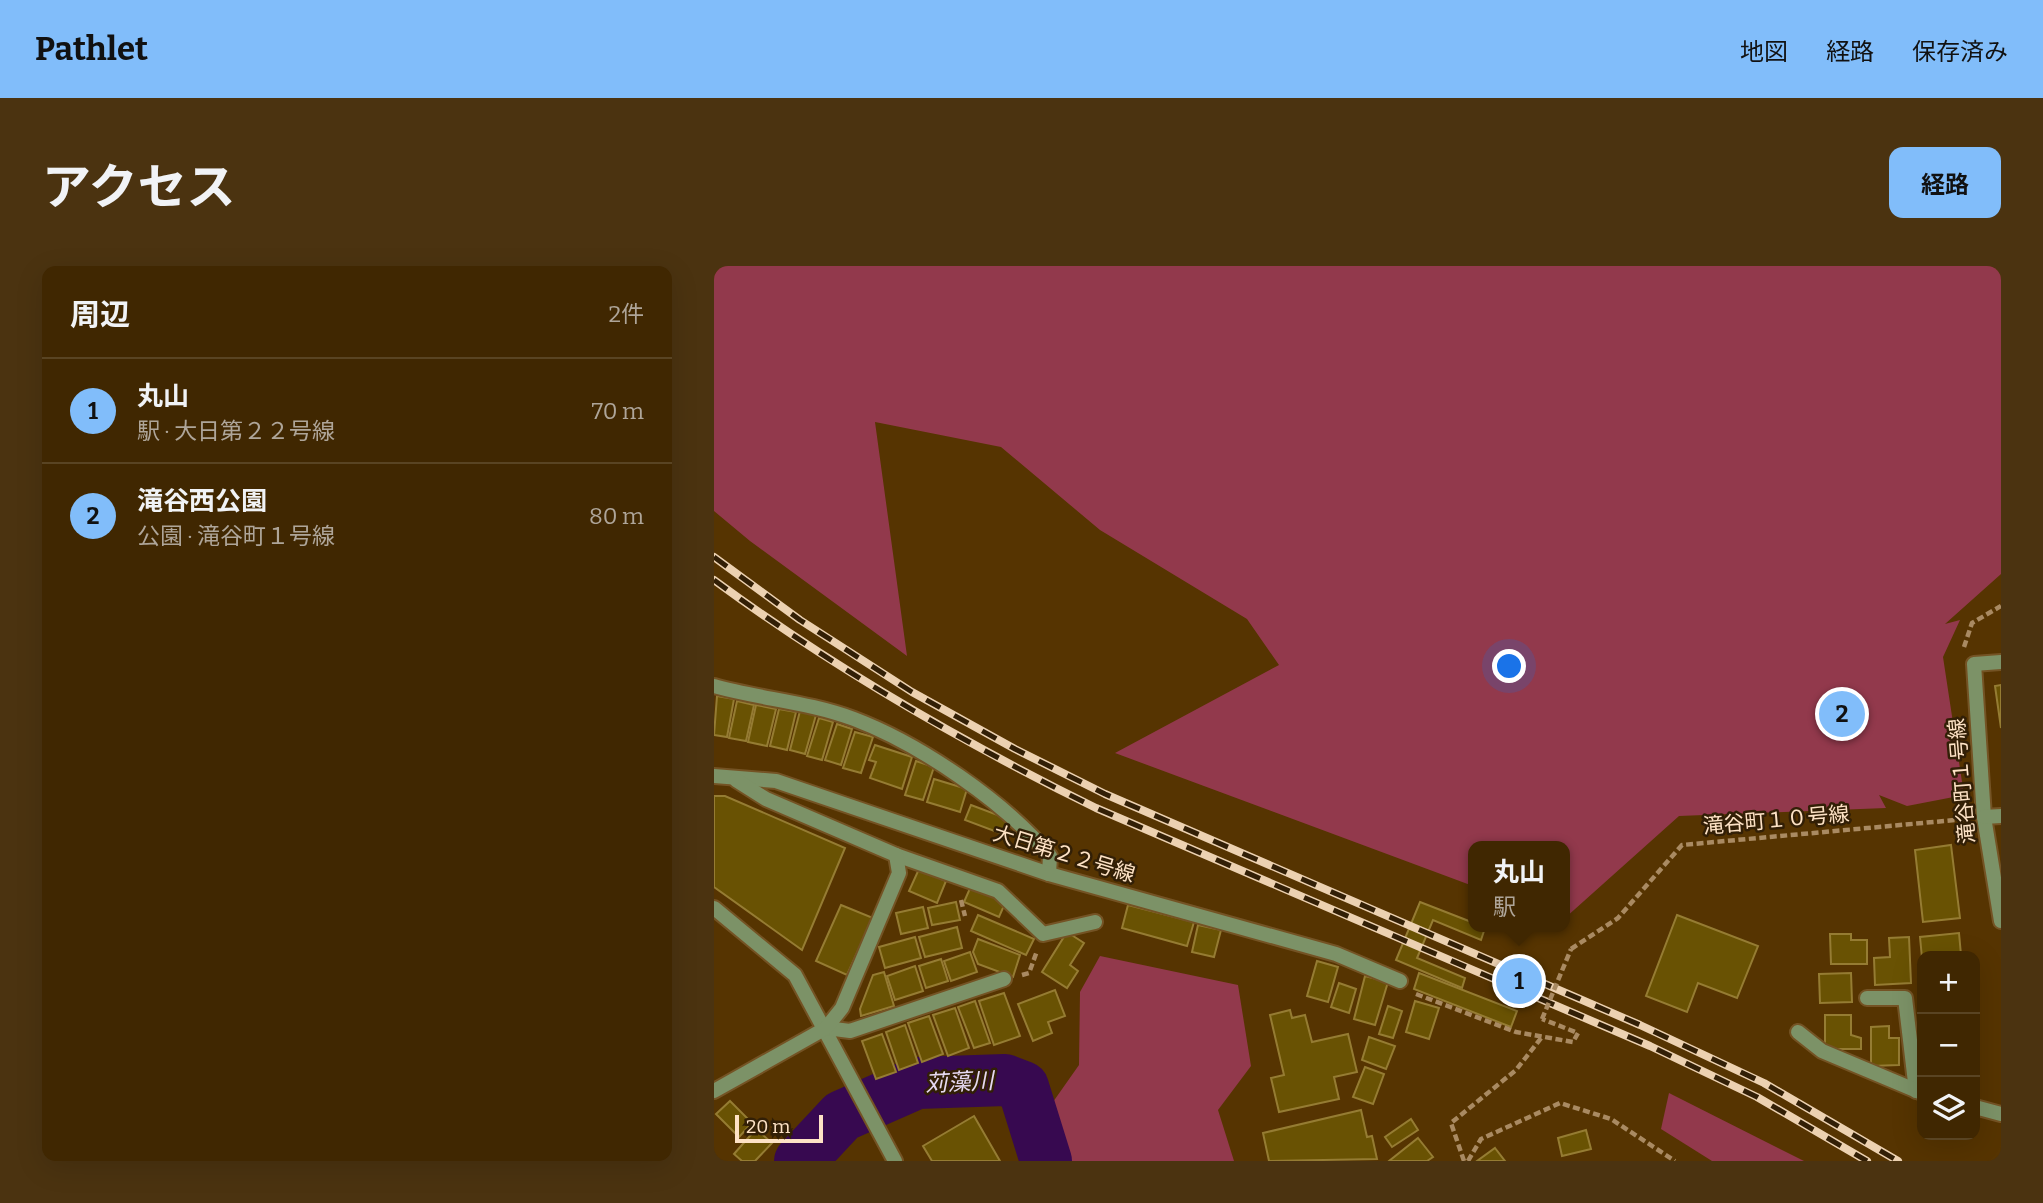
<!DOCTYPE html>
<html lang="ja">
<head>
<meta charset="utf-8">
<style>
  :root { --surface:#402701; --page:#4b3310; --text:#f1f3f6; --muted:#aea599; --line:#594423; --accent:#81bdfa }
  body { margin:0; font-family:Bitter,"Noto Sans JP",serif; background:var(--page); color:var(--text) }
  .controls { position:absolute; right:21px; bottom:21px; display:grid; overflow:hidden; border-radius:14px; box-shadow:0 7px 28px #0002 }
  .controls button { width:63px; height:63px; display:grid; place-items:center; padding:0; border:0; border-bottom:2px solid var(--line); background:var(--surface); color:var(--text); font:35px sans-serif }
  .scale { position:absolute; left:21px; bottom:18px; width:88px; box-sizing:border-box; padding-left:7px; border:4px solid #fde2c5; border-top:0; font-size:19px; line-height:24px; white-space:nowrap; color:#fde2c5; -webkit-text-stroke:5px #321f06; paint-order:stroke }
  .you { position:absolute; left:796px; top:401px; width:24px; height:24px; margin:-18px; border:5px solid #fff; border-radius:50%; background:#1a73e8; box-shadow:0 0 0 10px #1a73e833 }
  .badge { display:grid; place-items:center; width:46px; height:46px; border-radius:50%; background:var(--accent); color:#111; font-size:23px; font-weight:700 }
  .pin { position:absolute; translate:-50% -50%; border:4px solid #fff; box-shadow:0 2px 7px #0006 }
  .popup { position:absolute; left:754px; top:575px; width:102px; height:91px; box-sizing:border-box; display:grid; place-content:center; border-radius:14px; background:var(--surface); filter:drop-shadow(0 2px 5px #0005); font-size:23px; white-space:nowrap; color:var(--muted) }
  .popup b { font-size:26px; color:var(--text) }
  .popup::after { content:''; position:absolute; left:50%; top:100%; margin-left:-14px; border:14px solid transparent; border-top-color:var(--surface) }
  .list { margin:0; padding:0; list-style:none }
  h2 { display:flex; justify-content:space-between; align-items:center; height:91px; margin:0; padding:0 28px; font-size:30px }
  h2 small { font-size:23px; font-weight:400; color:var(--muted) }
  .list li { display:grid; grid-template-columns:46px 1fr auto; gap:21px; align-items:center; box-sizing:border-box; height:105px; padding:0 28px; border-top:2px solid var(--line) }
  .list b { display:block; font-size:26px; white-space:nowrap }
  .list p { margin:0; font-size:23px; white-space:nowrap; color:var(--muted) }
  .list em { font-size:23px; font-style:normal; color:var(--muted) }
  .icon { flex:none; width:38px; height:38px; fill:none; stroke:currentColor; stroke-width:2; stroke-linecap:round; stroke-linejoin:round }
  .map { position:relative; flex:none; width:1287px; height:895px; overflow:hidden; border-radius:14px }
  header { display:flex; align-items:center; gap:42px; box-sizing:border-box; height:98px; padding:0 35px; background:var(--accent); color:#111 }
  header strong { font-size:33px }
  nav { display:flex; gap:38px; margin-inline-start:auto; font-size:24px }
  .intro { display:flex; align-items:center; justify-content:space-between; box-sizing:border-box; height:168px; padding:0 42px }
  h1 { margin:0; font-size:49px }
  .button { padding:18px 32px; border-radius:14px; background:var(--accent); color:#111; font-size:24px; font-weight:700 }
  main { display:flex; gap:42px; padding:0 42px }
  aside { flex:1; background:var(--surface); border-radius:14px; box-shadow:0 7px 28px #0002 }
  .map>svg:first-child { display:block }
</style>
</head>
<body>
<header>
<strong>Pathlet</strong>
<nav><a>地図</a><a>経路</a><a>保存済み</a></nav>
</header>
<div class="intro"><h1>アクセス</h1><a class="button">経路</a></div>
<main>
<aside>
<h2>周辺<small>2件</small></h2>
<ul class="list">
<li><span class="badge">1</span><div><b>丸山</b><p>駅 · 大日第２２号線</p></div><em>70 m</em></li>
<li><span class="badge">2</span><div><b>滝谷西公園</b><p>公園 · 滝谷町１号線</p></div><em>80 m</em></li>
</ul>
</aside>
<div class="map">
<svg width="1287" height="895" viewBox="0 0 1287 895">
  <rect width="100%" height="100%" fill="#563401"/>
  <g fill="#92394c">
    <path d="M0,0h1287v308l-56,50 15,-4 -17,37 21,138 -57,11 -28,-11 7,13 -207,8 -114,102 -1,-72h-90l-1,40 -358,-133 164,-88 -32,-46 -147,-89 -99,-83 -126,-25 32,234 -157,-115 -36,-30z"/>
    <path d="M386,690l138,29 13,81 -33,44 16,51h-207l-5,-15 57,-81 1,-73z"/>
    <path d="M955,827l135,68h-92l-51,-32z"/>
  </g>
  <g fill="none" stroke-linecap="round" stroke-linejoin="round">
    <path stroke="#370950" stroke-width="52" d="M86,895l42,-45 75,-33 88,-3 18,7 23,74"/>
  </g>
  <g fill="#695203" stroke="#957c33" stroke-width="2">
    <path d="M1287,419v43l-6,-42z"/>
    <path d="M3,430l17,3 -7,38 -13,-2z"/>
    <path d="M23,435l17,4 -8,36 -17,-3z"/>
    <path d="M42,439l20,4 -9,37 -19,-4z"/>
    <path d="M65,443l17,3 -9,38 -17,-4z"/>
    <path d="M86,445l16,4 -11,39 -15,-4z"/>
    <path d="M105,452l14,4 -11,38 -15,-4z"/>
    <path d="M123,458l15,5 -11,36 -16,-5z"/>
    <path d="M141,466l18,5 -12,36 -18,-5z"/>
    <path d="M161,479l37,12 -10,32 -32,-11 6,-16 -7,-2z"/>
    <path d="M202,495l18,6 -11,33 -18,-5z"/>
    <path d="M220,513l33,10 -7,23 -33,-10z"/>
    <path d="M0,530h11l120,52 -43,102 -88,-63z"/>
    <path d="M257,539l40,15 -6,15 -40,-15z"/>
    <path d="M1237,579l9,73 -37,4 -8,-72z"/>
    <path d="M205,603l27,12 -9,22 -28,-12z"/>
    <path d="M257,620l35,15 -7,16 -35,-15z"/>
    <path d="M242,636l4,18 -28,5 -4,-17z"/>
    <path d="M706,636l54,21v4l11,1 -4,12 -48,-20 -16,38 48,20 -3,10 -66,-28z"/>
    <path d="M127,639l32,13 -26,57 -31,-14z"/>
    <path d="M414,639l66,17 -7,24 -65,-18z"/>
    <path d="M209,641l5,21 -27,6 -5,-21z"/>
    <path d="M264,649l56,24 -8,16 -55,-24z"/>
    <path d="M963,649l81,31 -21,52 -39,-15 -11,29 -41,-16z"/>
    <path d="M484,659l23,5 -7,27 -22,-5z"/>
    <path d="M243,661l5,21 -37,9 -6,-20z"/>
    <path d="M353,666l17,11 -14,22 8,6 -11,17 -25,-16z"/>
    <path d="M1245,667l2,22 -39,3 -2,-21z"/>
    <path d="M1116,668h21v6h16v24h-36z"/>
    <path d="M201,671l6,21 -36,10 -6,-21z"/>
    <path d="M1195,671l2,46 -36,2 -1,-27 16,-1 -1,-19z"/>
    <path d="M264,673l42,16 -7,22 -35,-13 -5,-12z"/>
    <path d="M256,686l7,20 -26,9 -7,-20z"/>
    <path d="M227,693l7,22 -22,7 -7,-22z"/>
    <path d="M603,695l21,6 -10,35 -21,-6z"/>
    <path d="M201,700l8,25 -28,9 -8,-24z"/>
    <path d="M170,706l10,34 -33,10 -1,-7 13,-34z"/>
    <path d="M705,707l98,38 -6,16 -97,-38z"/>
    <path d="M1137,707l1,29 -32,1 -1,-29z"/>
    <path d="M651,710l23,6 -13,43 -21,-6z"/>
    <path d="M625,717l17,6 -7,24 -18,-6z"/>
    <path d="M341,724l10,26 -17,6 4,11 -19,8 -15,-37z"/>
    <path d="M290,727l16,43 -26,9 -15,-44z"/>
    <path d="M261,735l15,42 -16,5 -16,-41z"/>
    <path d="M701,735l24,7 -10,31 -23,-7z"/>
    <path d="M674,740l14,5 -9,27 -14,-4z"/>
    <path d="M241,742l14,40 -21,8 -15,-41z"/>
    <path d="M576,744l2,8 13,-3 7,27 36,-8 9,38 -23,5 5,22 -60,13 -8,-34 13,-3 -14,-60z"/>
    <path d="M1111,749h26v20l10,3v11h-36z"/>
    <path d="M215,750l14,38 -21,8 -14,-39z"/>
    <path d="M191,759l13,38 -19,7 -13,-38z"/>
    <path d="M1175,760v12h10v27l-28,1v-39z"/>
    <path d="M168,768l14,38 -20,7 -14,-38z"/>
    <path d="M655,771l26,9 -9,23 -24,-9z"/>
    <path d="M651,801l19,7 -11,30 -20,-7z"/>
    <path d="M16,835l22,22 -13,14 -23,-23z"/>
    <path d="M647,844l6,27 5,-1 5,23 -108,2 -6,-28z"/>
    <path d="M260,850l26,45h-68l-9,-15z"/>
    <path d="M697,853l7,11 -26,17 -7,-10z"/>
    <path d="M42,863l16,14 -17,18h-13l-8,-7z"/>
    <path d="M872,864l5,19 -29,7 -4,-18z"/>
    <path d="M704,872l15,19 -6,4h-38z"/>
    <path d="M781,882l10,13h-28z"/>
  </g>
  <g fill="none" stroke-linecap="round" stroke-linejoin="round">
    <g stroke="#745324" stroke-width="18">
      <path id="service" d="M0,420c46,13 95,16 140,33 66,25 151,83 196,137l-1,18"/>
    </g>
    <g stroke="#745324" stroke-width="18">
      <g id="minor">
        <path d="M1287,396l-27,2 10,153 17,104"/>
        <path d="M0,510l62,5 273,93 287,80 64,27"/>
        <path d="M1270,551l17,-1"/>
        <path d="M182,589l102,36 45,43 52,-12"/>
        <path d="M0,642l81,67 100,186"/>
        <path d="M1153,732h38l11,93"/>
        <path d="M112,762l24,3 154,-52"/>
        <path d="M1084,766l24,19 100,42"/>
        <path d="M0,825l112,-63 16,-20 57,-135 -3,-18 -130,-56 -30,-19"/>
        <path d="M1261,841l26,7"/>
      </g>
    </g>
    <g stroke="#a98a62" stroke-width="4.5" stroke-dasharray="7 3.5" stroke-linecap="butt">
      <path d="M1250,381l8,-24 29,-17"/>
      <path d="M247,634l4,16"/>
      <path d="M857,683l47,-31 64,-73 284,-26"/>
      <path d="M308,709l7,-2 8,-22"/>
      <path d="M702,728l100,38 57,10 5,-9 -36,-14"/>
      <path d="M750,895l-13,-38 65,-53 26,-33"/>
      <path d="M754,895l13,-22 79,-36 51,16 64,42"/>
    </g>
    <use href="#service" stroke="#7c9267" stroke-width="14"/>
    <use href="#minor" stroke="#7c9267" stroke-width="14"/>
    <g stroke="#ecd1b1" stroke-width="8">
      <g id="rail">
        <path d="M0,291l86,63 112,72 103,57 90,45 535,231 124,58 134,78"/>
        <path d="M0,314c121,89 248,162 382,228l554,238 107,51 110,64"/>
      </g>
    </g>
    <use href="#rail" stroke="#321f06" stroke-width="5" stroke-dasharray="16" stroke-linecap="butt"/>
    <path stroke="#a98a62" stroke-width="4.5" stroke-dasharray="7 3.5" stroke-linecap="butt" d="M828,753l29,-70"/>
  </g>
  <g text-anchor="middle" dominant-baseline="central" stroke-width="5" stroke-linejoin="round" paint-order="stroke">
    <g font-size="21" fill="#fde2c5" stroke="#321f06">
      <text transform="translate(1248 515) rotate(-95)">滝谷町１号線</text>
      <text transform="translate(1062 554) rotate(-5)">滝谷町１０号線</text>
      <text transform="translate(350 588) rotate(17)">大日第２２号線</text>
    </g>
    <g font-size="23" font-style="italic" fill="#e6d9f2" stroke="#321f06">
      <text transform="translate(245 816) rotate(-3)">苅藻川</text>
    </g>
  </g>
</svg>
<div class="controls">
<button>+</button>
<button>−</button>
<button><svg class="icon" aria-label="layers" viewBox="0 0 24 24"><path d="M12 4l9 5-9 5-9-5zM3 14l9 5 9-5"/></svg></button>
</div>
<div class="scale">20 m</div>
<div class="you"></div>
<div class="pin badge" style="left:805px;top:715px">1</div>
<div class="popup"><b>丸山</b>駅</div>
<div class="pin badge" style="left:1128px;top:448px">2</div>
</div>
</main>
</body>
</html>
